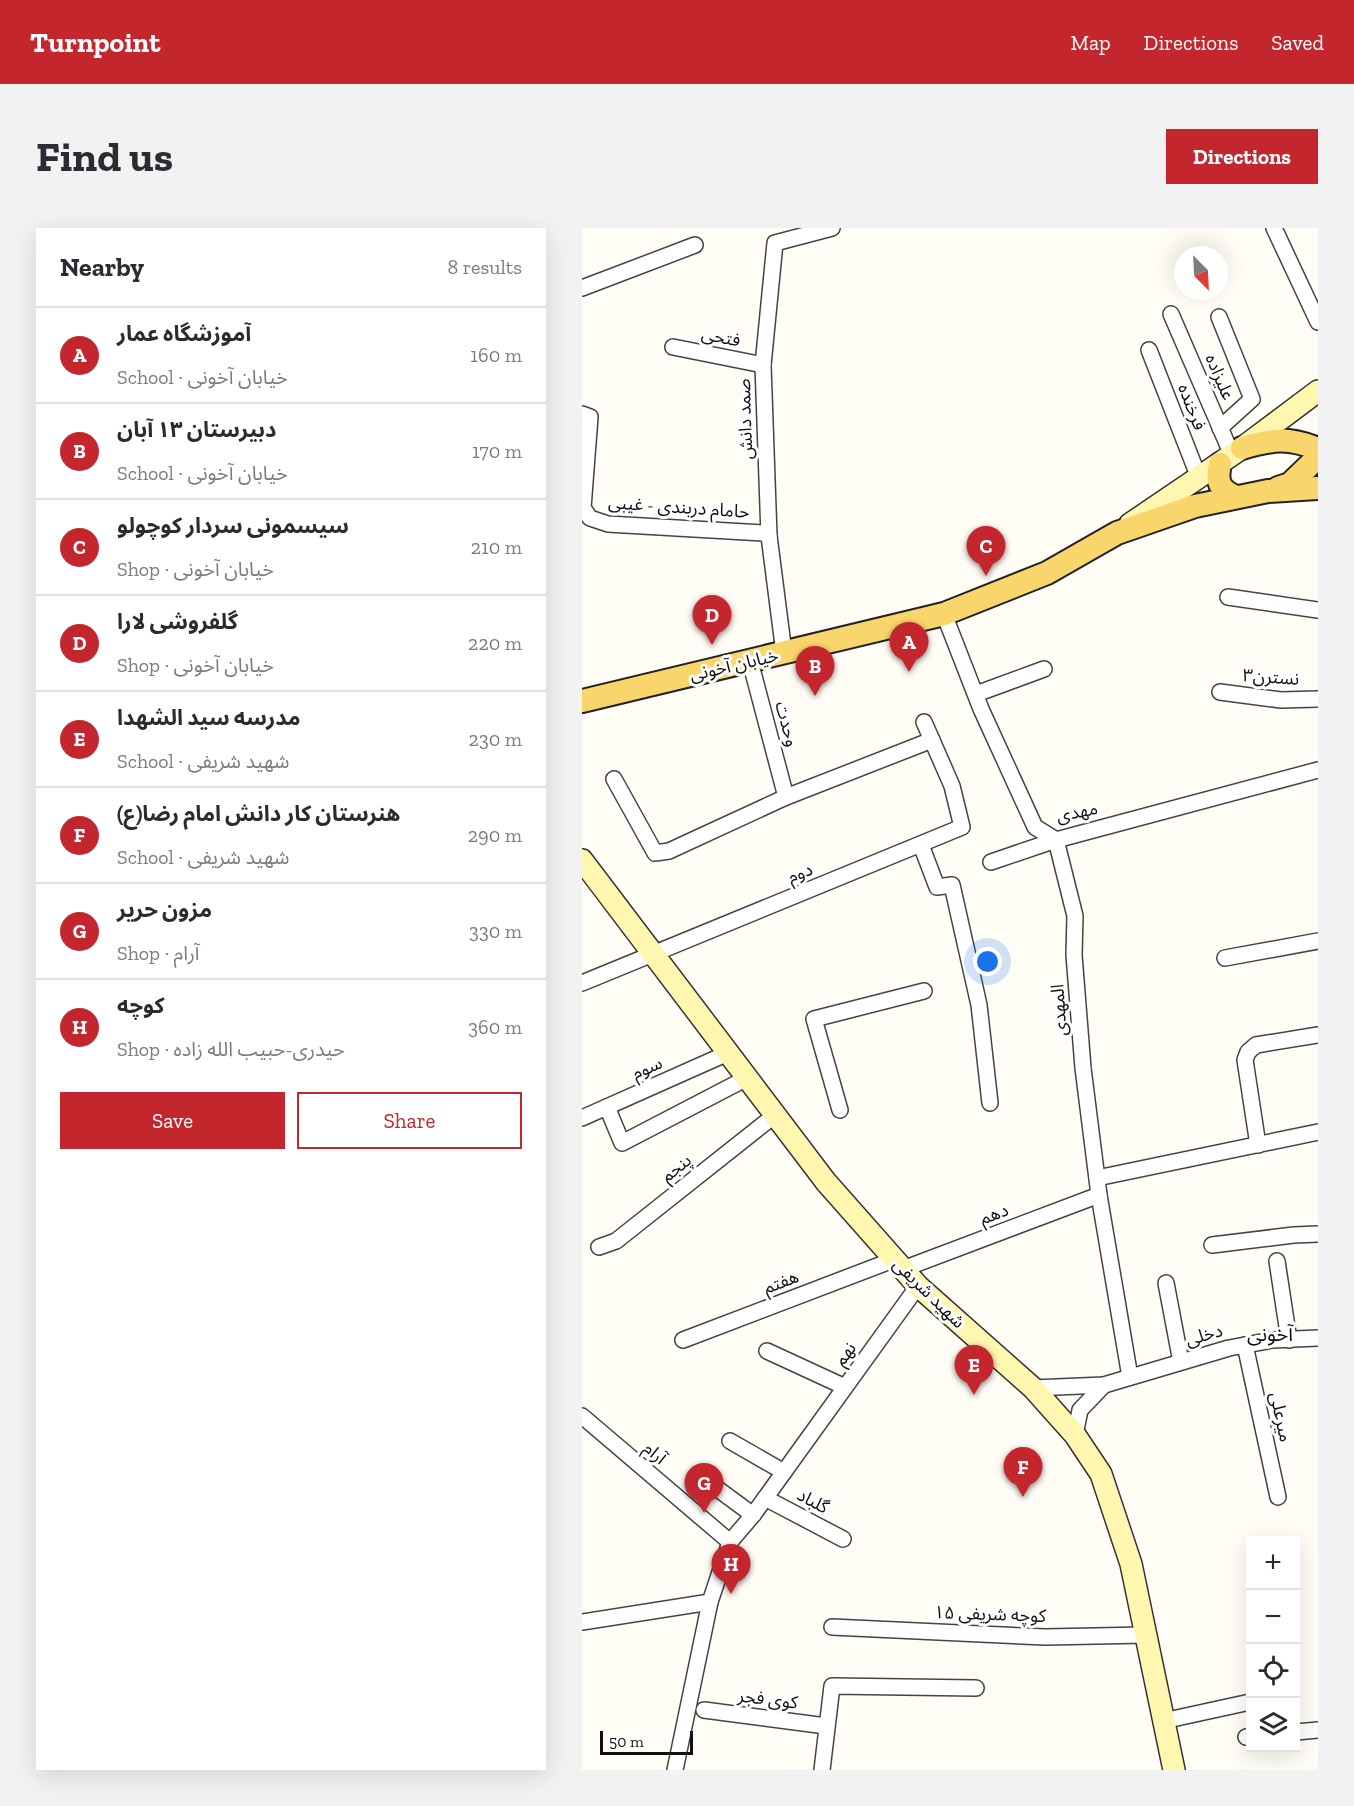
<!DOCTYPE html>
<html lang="en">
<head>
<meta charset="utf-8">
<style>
  :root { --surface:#fff; --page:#f2f2f3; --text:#2b2b33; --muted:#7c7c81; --line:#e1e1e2; --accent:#c4262e }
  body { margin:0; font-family:"Zilla Slab","Noto Sans Arabic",serif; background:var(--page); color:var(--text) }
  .controls { position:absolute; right:18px; bottom:18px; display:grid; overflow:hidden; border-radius:0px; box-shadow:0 6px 24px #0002 }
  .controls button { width:54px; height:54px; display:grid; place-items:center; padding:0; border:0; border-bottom:2px solid var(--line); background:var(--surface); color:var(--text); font:30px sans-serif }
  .compass { position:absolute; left:592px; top:18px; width:54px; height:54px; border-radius:50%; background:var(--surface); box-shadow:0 6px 24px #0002; rotate:156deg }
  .scale { position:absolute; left:18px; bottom:15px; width:93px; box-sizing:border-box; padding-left:6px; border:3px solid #111; border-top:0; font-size:16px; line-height:21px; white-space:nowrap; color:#111; -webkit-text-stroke:4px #fff; paint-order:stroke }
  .you { position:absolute; left:406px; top:734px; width:21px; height:21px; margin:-15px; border:4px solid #fff; border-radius:50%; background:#1a73e8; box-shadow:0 0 0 9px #1a73e833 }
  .badge { display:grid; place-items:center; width:39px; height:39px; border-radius:50%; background:var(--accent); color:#fff; font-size:20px; font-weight:700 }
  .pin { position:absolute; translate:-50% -50px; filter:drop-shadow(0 2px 3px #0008) }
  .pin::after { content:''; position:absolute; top:32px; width:21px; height:18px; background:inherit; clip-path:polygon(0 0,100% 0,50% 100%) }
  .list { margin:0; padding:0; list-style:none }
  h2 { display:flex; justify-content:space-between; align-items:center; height:78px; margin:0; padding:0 24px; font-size:26px }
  h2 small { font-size:20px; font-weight:400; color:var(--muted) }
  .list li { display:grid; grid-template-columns:39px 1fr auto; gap:18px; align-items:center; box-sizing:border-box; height:96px; padding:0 24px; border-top:2px solid var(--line) }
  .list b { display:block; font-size:22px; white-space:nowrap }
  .list p { margin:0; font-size:20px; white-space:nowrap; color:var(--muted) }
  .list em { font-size:20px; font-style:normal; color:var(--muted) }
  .actions { display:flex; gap:12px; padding:18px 24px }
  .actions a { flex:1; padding:14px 0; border:2px solid var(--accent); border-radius:0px; text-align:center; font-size:21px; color:var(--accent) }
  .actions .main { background:var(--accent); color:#fff }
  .icon { flex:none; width:33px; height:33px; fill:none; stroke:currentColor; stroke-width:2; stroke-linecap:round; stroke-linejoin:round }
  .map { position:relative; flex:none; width:736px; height:1542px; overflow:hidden; border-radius:0px }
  header { display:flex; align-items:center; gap:36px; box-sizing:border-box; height:84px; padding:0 30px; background:var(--accent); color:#fff }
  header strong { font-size:28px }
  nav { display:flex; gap:33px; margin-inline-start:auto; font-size:21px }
  .intro { display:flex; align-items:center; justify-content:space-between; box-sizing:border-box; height:144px; padding:0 36px }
  h1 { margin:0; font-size:42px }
  .button { padding:15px 27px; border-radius:0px; background:var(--accent); color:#fff; font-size:21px; font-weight:700 }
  main { display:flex; gap:36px; padding:0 36px }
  aside { flex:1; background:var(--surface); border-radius:0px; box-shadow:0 6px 24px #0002 }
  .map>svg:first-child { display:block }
</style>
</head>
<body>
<header>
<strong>Turnpoint</strong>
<nav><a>Map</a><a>Directions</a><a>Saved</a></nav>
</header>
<div class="intro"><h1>Find us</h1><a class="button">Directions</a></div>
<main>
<aside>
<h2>Nearby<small>8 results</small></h2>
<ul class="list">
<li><span class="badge">A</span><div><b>آموزشگاه عمار</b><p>School · خیابان آخونی</p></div><em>160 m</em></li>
<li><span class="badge">B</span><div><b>دبیرستان ۱۳ آبان</b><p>School · خیابان آخونی</p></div><em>170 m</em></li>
<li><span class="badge">C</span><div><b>سیسمونی سردار کوچولو</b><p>Shop · خیابان آخونی</p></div><em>210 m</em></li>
<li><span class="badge">D</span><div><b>گلفروشی لارا</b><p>Shop · خیابان آخونی</p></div><em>220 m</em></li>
<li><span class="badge">E</span><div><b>مدرسه سید الشهدا</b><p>School · شهید شریفی</p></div><em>230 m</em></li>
<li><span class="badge">F</span><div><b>هنرستان کار دانش امام رضا(ع)</b><p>School · شهید شریفی</p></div><em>290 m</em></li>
<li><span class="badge">G</span><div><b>مزون حریر</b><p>Shop · آرام</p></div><em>330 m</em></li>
<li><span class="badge">H</span><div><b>کوچه</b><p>Shop · حیدری-حبیب الله زاده</p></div><em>360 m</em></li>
</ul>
<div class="actions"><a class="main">Save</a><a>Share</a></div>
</aside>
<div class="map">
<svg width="736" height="1542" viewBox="0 0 736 1542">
  <rect width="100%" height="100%" fill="#fffdf5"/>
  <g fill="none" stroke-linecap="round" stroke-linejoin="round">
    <g stroke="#444" stroke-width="18">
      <g id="minor">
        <path d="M692,0l44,94"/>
        <path d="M0,60l113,-43"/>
        <path d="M589,86l61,141"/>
        <path d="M637,89l33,82 -32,29"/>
        <path d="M91,119l90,18"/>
        <path d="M567,122l50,128"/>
        <path d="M0,186l8,3 -7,91 7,10 18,6 155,9 6,3"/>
        <path d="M646,369l90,13"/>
        <path d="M362,386l37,95 54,118 21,13"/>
        <path d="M202,425l-15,-117 -6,-171 12,-122 57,-15"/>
        <path d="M168,433l36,136"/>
        <path d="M638,464l61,8 37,-1"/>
        <path d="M394,466l68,-25"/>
        <path d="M32,551l41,74 14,-2 117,-54 146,-57"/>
        <path d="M474,612l19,76 -1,39 9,113 16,127 31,182"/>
        <path d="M339,617l16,42 15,-2 27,120 11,98"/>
        <path d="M409,634l65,-22 262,-70"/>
        <path d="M643,730l93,-17"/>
        <path d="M0,755l380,-156 -10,-41 -28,-64"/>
        <path d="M25,879l15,36 125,-65"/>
        <path d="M258,882l-26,-91 110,-28"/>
        <path d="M0,890l146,-65"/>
        <path d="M676,917l-13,-85 3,-8 8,-7 62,-10"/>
        <path d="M515,950l221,-46"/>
        <path d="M630,1017l82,-10 24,-1"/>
        <path d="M17,1019l17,-6 159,-126"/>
        <path d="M695,1033l12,79"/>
        <path d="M321,1041l196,-74"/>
        <path d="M584,1055l15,79"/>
        <path d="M101,1112l210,-80"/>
        <path d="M663,1117l33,152"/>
        <path d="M185,1123l78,36"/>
        <path d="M451,1160l71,-3 125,-37 43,-8 46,-2"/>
        <path d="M0,1188l148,126"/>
        <path d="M493,1207l5,-25 24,-25"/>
        <path d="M148,1213l54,31"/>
        <path d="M125,1253l46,34"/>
        <path d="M183,1270l78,41"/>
        <path d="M0,1394l128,-20"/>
        <path d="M250,1399l213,10 101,-2"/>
        <path d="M122,1482l122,16"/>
        <path d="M581,1493l87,-19"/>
        <path d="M714,1504l22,-2"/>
        <path d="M664,1509l4,-1"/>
        <path d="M93,1542l35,-168 20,-60 23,-27 165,-229"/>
        <path d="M240,1542l10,-84 144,2"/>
      </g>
    </g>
    <g stroke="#333" stroke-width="24">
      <g id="secondary">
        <path d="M548,296l112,-76 76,-57"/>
        <path d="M0,632l244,322 92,104 115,102 42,47 26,39 30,90 43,206"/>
      </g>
    </g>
    <g stroke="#222" stroke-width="26">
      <g id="primary">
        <path d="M660,220c31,-9 46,-11 76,1"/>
        <path d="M638,236c-4,17 -1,26 16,33"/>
        <path d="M696,260l12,-4 28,-27"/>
        <path d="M0,473l362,-87 103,-41 70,-40 78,-27 73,-15 50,-3"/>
      </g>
    </g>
    <use href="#minor" stroke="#fff" stroke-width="15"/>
    <use href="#secondary" stroke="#fff6b0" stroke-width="21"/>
    <use href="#primary" stroke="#f9d66b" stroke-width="22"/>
  </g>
  <g text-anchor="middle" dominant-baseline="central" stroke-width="6" stroke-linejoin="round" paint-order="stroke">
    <g font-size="18" fill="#111" stroke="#fff">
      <text transform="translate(139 109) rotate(11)">فتحی</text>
      <text transform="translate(638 149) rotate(67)">علیزاده</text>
      <text transform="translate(610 179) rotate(69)">فرخنده</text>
      <text transform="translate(163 191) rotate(-92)">صمد دانش</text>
      <text transform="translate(97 279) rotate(4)">حامام دربندی - غیبی</text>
      <text transform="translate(152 437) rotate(-13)">خیابان آخونی</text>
      <text transform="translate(689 449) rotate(4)">نسترن۳</text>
      <text transform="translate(205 496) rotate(75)">وحدت</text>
      <text transform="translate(495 584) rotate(-12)">مهدی</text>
      <text transform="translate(218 645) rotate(-22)">دوم</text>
      <text transform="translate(477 782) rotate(-94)">المهدی</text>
      <text transform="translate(65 840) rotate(-24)">سوم</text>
      <text transform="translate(94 940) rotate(-39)">پنجم</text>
      <text transform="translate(412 986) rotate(-21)">دهم</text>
      <text transform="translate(199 1054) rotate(-21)">هفتم</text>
      <text transform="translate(347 1065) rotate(44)">شهید شریفی</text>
      <text transform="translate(622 1107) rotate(-16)">دخلی</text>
      <text transform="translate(263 1126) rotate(-54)">نهم</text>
      <text transform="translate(699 1189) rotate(78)">میرعلی</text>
      <text transform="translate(73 1225) rotate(40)">آرام</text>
      <text transform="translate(231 1273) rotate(28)">گلباد</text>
      <text transform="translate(408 1386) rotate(2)">کوچه شریفی ۱۵</text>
      <text transform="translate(186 1471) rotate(7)">کوی فجر</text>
    </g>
    <g font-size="20" fill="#111" stroke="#fff">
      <text x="688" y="1106">آخونی</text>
    </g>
  </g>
</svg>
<div class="controls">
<button>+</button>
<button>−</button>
<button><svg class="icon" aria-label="locate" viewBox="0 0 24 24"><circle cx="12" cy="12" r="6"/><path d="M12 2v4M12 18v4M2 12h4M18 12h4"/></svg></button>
<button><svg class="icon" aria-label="layers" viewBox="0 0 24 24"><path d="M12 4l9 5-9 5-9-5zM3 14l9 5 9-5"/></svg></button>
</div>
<svg class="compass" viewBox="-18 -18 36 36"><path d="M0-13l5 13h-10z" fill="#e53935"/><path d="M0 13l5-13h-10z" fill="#7c7c81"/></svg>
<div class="scale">50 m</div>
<div class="you"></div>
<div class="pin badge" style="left:327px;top:444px">A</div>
<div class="pin badge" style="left:233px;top:468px">B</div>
<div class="pin badge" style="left:404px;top:348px">C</div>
<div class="pin badge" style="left:130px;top:417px">D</div>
<div class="pin badge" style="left:392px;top:1167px">E</div>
<div class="pin badge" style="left:441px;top:1269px">F</div>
<div class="pin badge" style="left:122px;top:1285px">G</div>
<div class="pin badge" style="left:149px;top:1366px">H</div>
</div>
</main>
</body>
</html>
